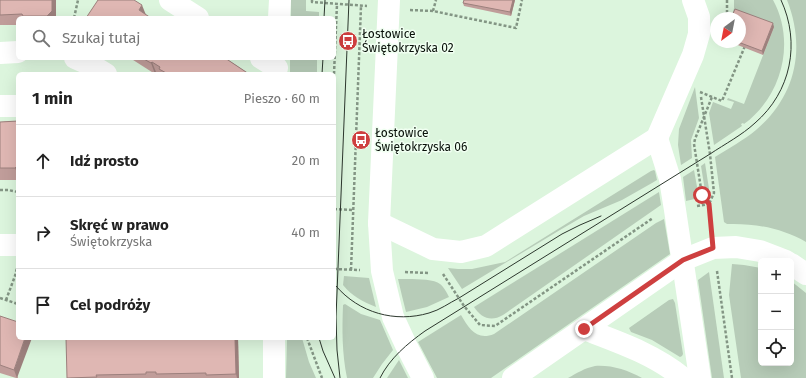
<!DOCTYPE html>
<html lang="pl">
<head>
<meta charset="utf-8">
<style>
  :root { --surface:#fff; --page:#f2f2f2; --text:#222; --muted:#767676; --line:#e0e0e0 }
  body { margin:0; font-family:"Fira Sans",sans-serif; background:var(--page); color:var(--text) }
  .controls { position:absolute; right:12px; bottom:12px; display:grid; overflow:hidden; border-radius:6px; box-shadow:0 4px 16px #0002 }
  .controls button { width:36px; height:36px; display:grid; place-items:center; padding:0; border:0; border-bottom:1px solid var(--line); background:var(--surface); color:var(--text); font:20px sans-serif }
  .compass { position:absolute; left:710px; top:12px; width:36px; height:36px; border-radius:50%; background:var(--surface); box-shadow:0 4px 16px #0002; rotate:212deg }
  .stop { position:absolute; width:12px; height:12px; margin:-9px; border:3px solid #ce3f3f; border-radius:50%; background:#fff }
  .stop.end { background:#ce3f3f; border-color:#fff; box-shadow:0 1px 4px #0008 }
  .list { margin:0; padding:0; list-style:none }
  h2 { display:flex; justify-content:space-between; align-items:center; height:52px; margin:0; padding:0 16px; font-size:17px }
  h2 small { font-size:13px; font-weight:400; color:var(--muted) }
  .list li { display:grid; grid-template-columns:26px 1fr auto; gap:12px; align-items:center; box-sizing:border-box; height:72px; padding:0 16px; border-top:1px solid var(--line) }
  .list b { display:block; font-size:15px; white-space:nowrap }
  .list p { margin:0; font-size:13px; white-space:nowrap; color:var(--muted) }
  .list em { font-size:13px; font-style:normal; color:var(--muted) }
  .icon { flex:none; width:22px; height:22px; fill:none; stroke:currentColor; stroke-width:2; stroke-linecap:round; stroke-linejoin:round }
  .map { position:relative; flex:none; width:806px; height:378px; overflow:hidden }
  .search { position:absolute; background:var(--surface); box-shadow:0 4px 16px #0002; left:16px; top:16px; width:320px; height:44px; display:flex; align-items:center; gap:10px; box-sizing:border-box; padding:0 14px; border-radius:6px; color:var(--muted); font-size:15px }
  .panel { position:absolute; background:var(--surface); box-shadow:0 4px 16px #0002; left:16px; top:72px; width:320px; height:268px; border-radius:6px }
  .map>svg:first-child { display:block }
</style>
</head>
<body>
<div class="map">
<svg width="806" height="378" viewBox="0 0 806 378">
  <rect width="100%" height="100%" fill="#dcf5dd"/>
  <g fill="#b7ccb8">
    <path d="M291,0h15v11l13,1v6h-28z"/>
    <path d="M734,0h39c23,42 9,96 -29,124l-1,-1 -2,1 1,2 -28,19 -5,-32 4,-11 18,7 3,-7 -7,-2 1,-2 16,6 30,-77 -37,-15 -5,6 2,-10z"/>
    <path d="M787,0h19v242c-24,-14 -52,-19 -79,-18l-3,-2 -9,-65c14,-9 29,-17 41,-27 40,-34 50,-82 31,-130z"/>
    <rect x="290" y="58" width="27" height="16"/>
    <path d="M695,87l4,31 -8,22 1,18 -11,7 -3,-20 1,-16z"/>
    <path d="M705,163l4,26v5l-3,3 -5,-31z"/>
    <path d="M654,170l1,1 2,9 -5,3 -30,17 -38,16 -24,14 -98,59 -14,-21 10,1h14l33,-7 146,-91z"/>
    <path d="M694,170l5,28 -13,3 -3,-24z"/>
    <path d="M659,192l2,13 -158,110c-12,7 -22,3 -29,-8z"/>
    <path d="M664,219l6,35 -179,124h-54l-19,-36 43,-27c8,14 16,26 33,19l162,-111z"/>
    <path d="M732,264l12,1 17,3v95h30v-82l15,12v85h-65l-12,-83z"/>
    <path d="M709,272l15,106h-12l-14,-98z"/>
    <path d="M344,276l25,2 7,29c-13,-5 -24,-11 -33,-22z"/>
    <path d="M398,279c10,0 35,-1 42,5 4,3 7,9 9,13l-22,10 -21,5 -4,-16z"/>
    <path d="M673,299l2,4 8,51 -1,2 -2,1 -28,-17 -21,-8 -2,-4 40,-28z"/>
    <path d="M345,304l16,10 19,6 13,30 -11,14 -9,14h-26c-5,-25 -5,-48 -4,-73z"/>
    <path d="M287,338h15l7,24 7,16h-30z"/>
    <path d="M399,360l9,18h-21z"/>
    <path d="M595,366c17,-1 32,4 47,12h-74c9,-5 17,-10 27,-12z"/>
  </g>
  <g fill="none" stroke-linecap="round" stroke-linejoin="round">
    <g stroke="#839584" stroke-width="2.5" stroke-dasharray="3 2" stroke-linecap="butt">
      <path d="M312,0v2l55,4"/>
      <path d="M410,10l23,1 83,17 6,-28"/>
      <path d="M433,11l3,-11"/>
      <path d="M74,18l4,-18"/>
      <path d="M727,18v-18"/>
      <path d="M334,74l3,-70"/>
      <path d="M700,92l22,9 23,-55"/>
      <path d="M701,97l9,57 4,39 -5,11 2,22"/>
      <path d="M0,190h8l10,2"/>
      <path d="M709,204l-7,-9 -8,-51 1,-5 17,-42"/>
      <path d="M697,206l12,-2"/>
      <path d="M334,209l19,1"/>
      <path d="M334,269l26,1"/>
      <path d="M351,270l10,-264"/>
      <path d="M717,271l15,107"/>
      <path d="M405,272l23,1"/>
      <path d="M443,274l21,32 16,19 15,1 158,-108"/>
      <path d="M0,298l18,6"/>
      <path d="M6,300l9,-24 2,-8"/>
      <path d="M307,338l15,40"/>
    </g>
    <g stroke="#fff" stroke-width="22">
      <path d="M170,0l28,18"/>
      <path d="M389,0l-10,223 3,48 11,46 13,28 17,33"/>
      <path d="M279,18l1,-18"/>
      <path d="M0,53l18,-1"/>
      <path d="M75,58l18,8 13,8"/>
      <path d="M261,58l16,10"/>
      <path d="M0,106h18"/>
      <path d="M657,138l13,41 5,31 25,168"/>
      <path d="M379,223l54,26 28,3 25,-6 171,-108 36,-83 6,-21v-17l-6,-17"/>
      <path d="M0,245h18"/>
      <path d="M274,378v-40"/>
    </g>
    <g stroke="#fff" stroke-width="22">
      <path d="M791,264l15,10"/>
      <path d="M584,329c34,13 70,25 99,49"/>
      <path d="M513,378l170,-118 30,-12 23,-1 24,4 26,10"/>
    </g>
    <g stroke="#2d382e" stroke-width="1">
      <path d="M324,18l1,-18"/>
      <path d="M322,74l1,-16"/>
      <path d="M336,286c23,27 59,37 93,27 11,-3 20,-10 30,-15l103,-64 18,-9 21,-9"/>
      <path d="M319,338l4,13 12,27"/>
      <path d="M340,378l-3,-28 -1,-33 13,-317"/>
      <path d="M380,378c10,-20 27,-34 45,-47l285,-177c15,-10 32,-19 45,-31 36,-31 46,-80 26,-123"/>
    </g>
  </g>
  <g fill="#c09d9a">
    <path d="M0,0h56v18h-38v7h-18z"/>
    <path d="M464,0h51l-4,16 -47,-10 -1,-3z"/>
    <path d="M774,27l-11,28 -33,-13h10z"/>
    <path d="M130,58h95l24,16h-91l-2,-2 -1,2z"/>
    <path d="M18,121v59h-18v-58z"/>
    <path d="M0,316l18,62h-2l-16,-5z"/>
    <path d="M238,338l1,40h-172z"/>
  </g>
  <g fill="#9c807d">
    <path d="M52,0h4v18h-8l-1,-2z"/>
    <path d="M513,0h2l-4,16 -1,-4z"/>
    <path d="M142,5l4,10 -7,-5z"/>
    <path d="M773,23l1,4 -11,28 -1,-4z"/>
    <path d="M152,62l4,10 -1,2 -4,-11z"/>
    <path d="M18,165v10l-3,-7z"/>
    <path d="M25,338h7l-15,40 -3,-8z"/>
    <path d="M235,338h3l1,40h-2l-1,-4z"/>
  </g>
  <g fill="#dfb7b3" stroke="#9c807d">
    <path d="M0,0h52v11l-5,5h-24l-1,-2 -22,1z"/>
    <path d="M98,0h36l8,5 -3,5 12,8h-65z"/>
    <path d="M464,0h49l-3,12 -47,-9z"/>
    <path d="M735,9l38,14 -11,28 -24,-9h2v-24h-9z"/>
    <path d="M142,58h83l24,16h-81l-9,-5 1,-2 -8,-5 -1,1z"/>
    <path d="M18,121v44l-3,3h-15v-46z"/>
    <path d="M0,316l18,6v16h7l-11,32 -14,-5z"/>
    <path d="M66,338h169l1,36 -30,1v-2l-50,1v-2h-10v2l-50,1 1,2 -30,1z"/>
  </g>
  <g fill="none" stroke-linecap="round" stroke-linejoin="round">
    <path stroke="#ce3f3f" stroke-width="5" d="M584,329l99,-69 30,-12 -4,-44 -7,-9"/>
  </g>
  <defs>
    <g id="bus-disc" transform="scale(1)"><circle r="9.5" fill="#ce3f3f" stroke="#f0fff1"/><path d="M-5-6H5V4H4V6H2V4H-2V6H-4V4H-5ZM-3.5-4V0h7V-4ZM-3.5 1.2v1.5H-2V1.2ZM2 1.2v1.5H3.5V1.2Z" fill="#fff"/></g>
  </defs>
  <g fill-rule="evenodd">
    <use href="#bus-disc" x="348" y="41"/>
    <use href="#bus-disc" x="361" y="140"/>
  </g>
  <g text-anchor="middle" dominant-baseline="central" stroke-width="3" stroke-linejoin="round" paint-order="stroke">
    <g font-size="12" fill="#081009" stroke="#f0fff1" text-anchor="start">
      <text x="362" y="34">Łostowice<tspan x="362" dy="14">Świętokrzyska 02</tspan></text>
      <text x="375" y="133">Łostowice<tspan x="375" dy="14">Świętokrzyska 06</tspan></text>
    </g>
  </g>
</svg>
<div class="controls">
<button>+</button>
<button>−</button>
<button><svg class="icon" aria-label="locate" viewBox="0 0 24 24"><circle cx="12" cy="12" r="6"/><path d="M12 2v4M12 18v4M2 12h4M18 12h4"/></svg></button>
</div>
<svg class="compass" viewBox="-18 -18 36 36"><path d="M0-13l5 13h-10z" fill="#e53935"/><path d="M0 13l5-13h-10z" fill="#767676"/></svg>
<div class="stop" style="left:702px;top:195px"></div>
<div class="stop end" style="left:584px;top:329px"></div>
<div class="search"><svg class="icon" aria-label="search" viewBox="0 0 24 24"><circle cx="10" cy="10" r="6"/><path d="M15 15l6 6"/></svg>Szukaj tutaj</div>
<section class="panel">
<h2>1 min<small>Pieszo · 60 m</small></h2>
<ul class="list">
<li><svg class="icon" aria-label="ahead" viewBox="0 0 24 24"><path d="M12 20V5M6 11l6-6 6 6"/></svg><div><b>Idź prosto</b></div><em>20 m</em></li>
<li><svg class="icon" aria-label="right" viewBox="0 0 24 24"><path d="M7 20v-9h11M14 6l5 5-5 5"/></svg><div><b>Skręć w prawo</b><p>Świętokrzyska</p></div><em>40 m</em></li>
<li><svg class="icon" aria-label="arrive" viewBox="0 0 24 24"><path d="M6 21V4h12l-3 4 3 4H6"/></svg><div><b>Cel podróży</b></div></li>
</ul>
</section>
</div>
</body>
</html>
